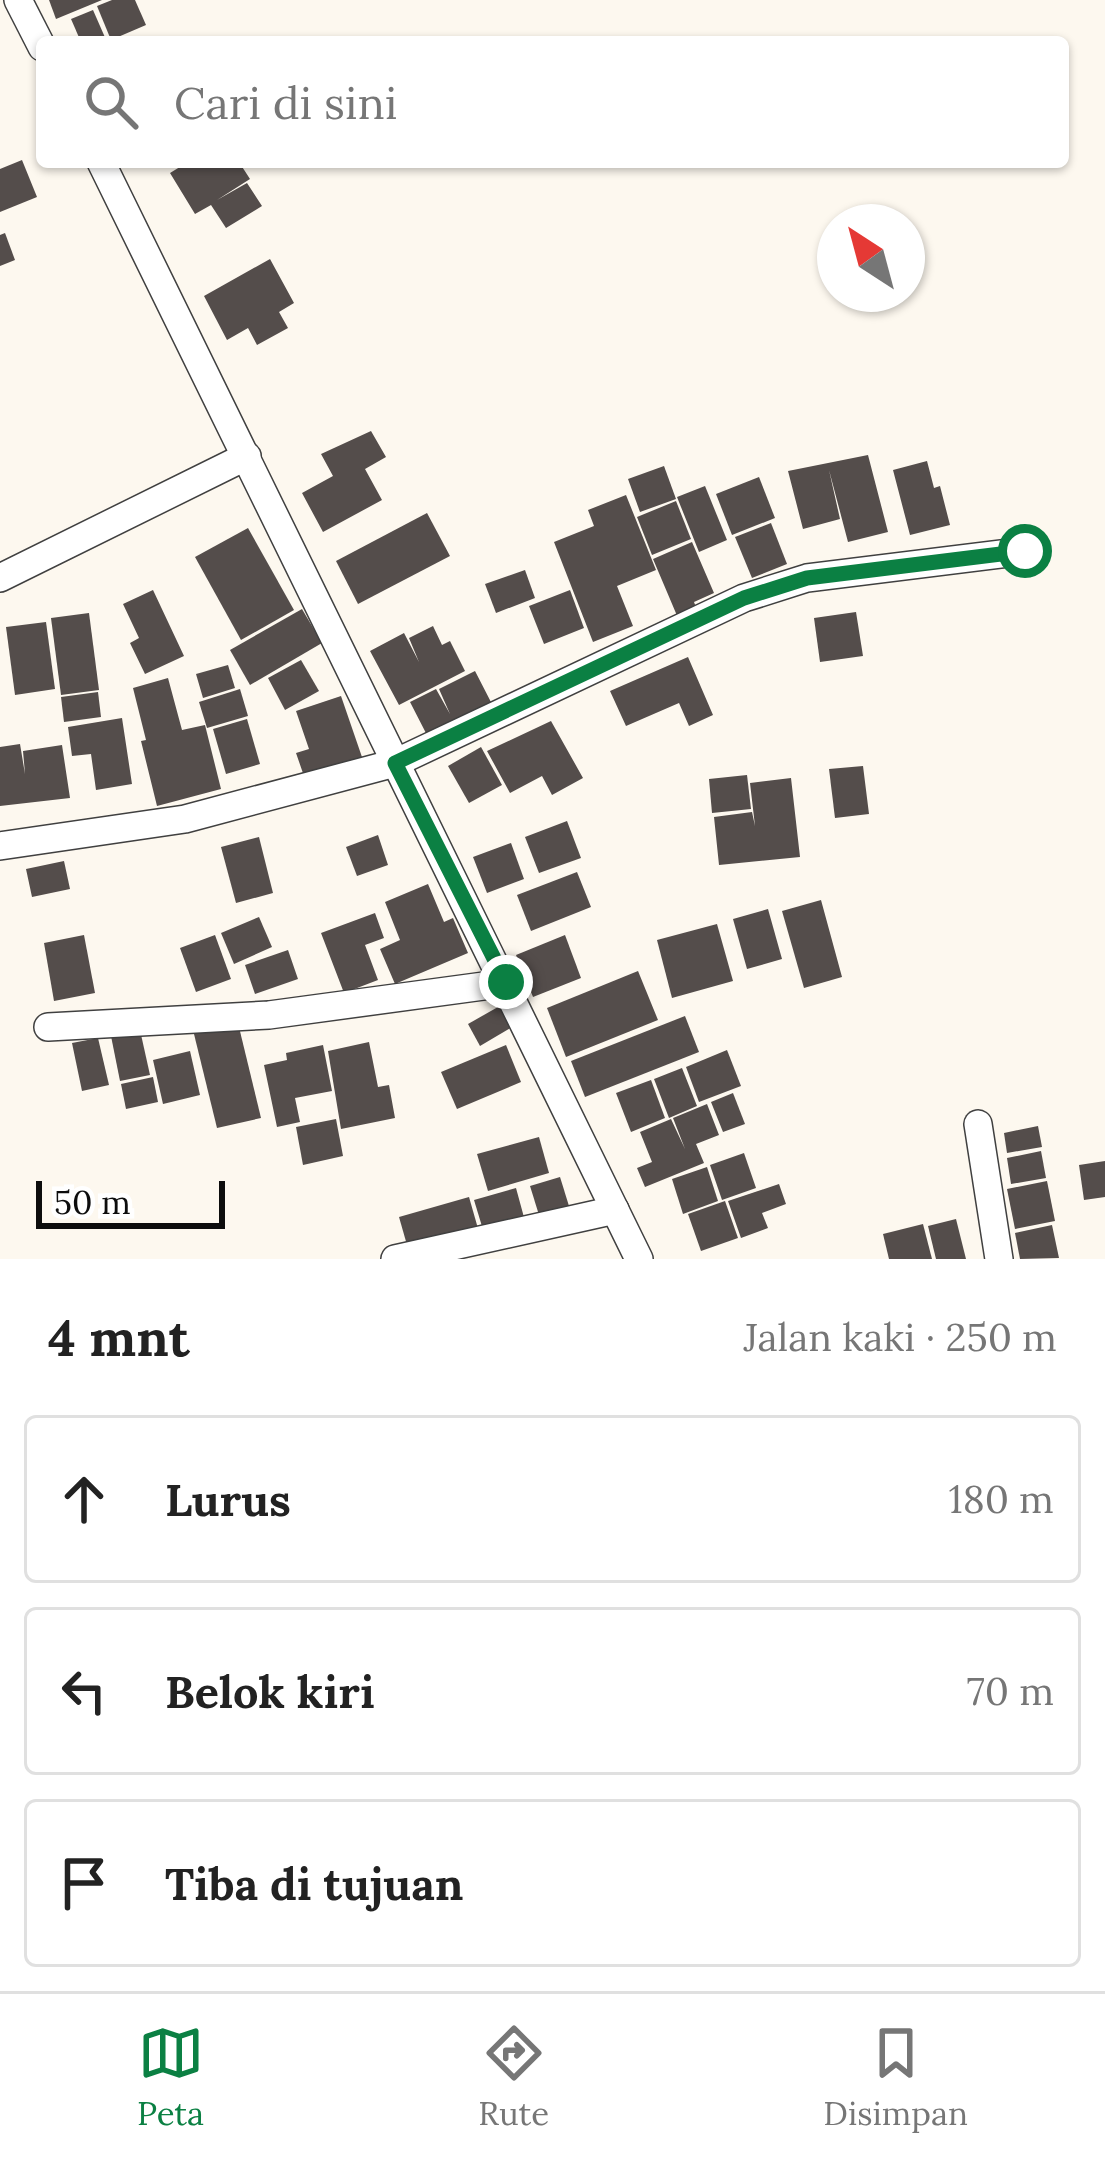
<!DOCTYPE html>
<html lang="id">
<head>
<meta charset="utf-8">
<style>
  :root { --surface:#fff; --page:#f2f2f2; --text:#222; --muted:#767676; --line:#e0e0e0; --accent:#0b8043 }
  body { margin:0; font-family:Lora,serif; background:var(--page); color:var(--text) }
  .compass { position:absolute; left:817px; top:204px; width:108px; height:108px; border-radius:50%; background:var(--surface); box-shadow:0 3px 9px #0004; rotate:324deg }
  .scale { position:absolute; left:36px; bottom:30px; width:189px; box-sizing:border-box; padding-left:12px; border:6px solid #0d0d0d; border-top:0; font-size:33px; line-height:42px; white-space:nowrap; color:#0d0d0d; -webkit-text-stroke:9px #fff; paint-order:stroke }
  .stop { position:absolute; width:36px; height:36px; margin:-27px; border:9px solid #0b8043; border-radius:50%; background:#fff }
  .stop.end { background:#0b8043; border-color:#fff; box-shadow:0 3px 12px #0008 }
  .list { margin:0; padding:0; list-style:none }
  h2 { display:flex; justify-content:space-between; align-items:center; height:156px; margin:0; padding:0 48px; font-size:51px }
  h2 small { font-size:39px; font-weight:400; color:var(--muted) }
  .list li { display:grid; grid-template-columns:78px 1fr auto; gap:36px; align-items:center; box-sizing:border-box; height:168px; margin:0 24px 24px; padding:0 24px; border:3px solid var(--line); border-radius:12px }
  .list b { display:block; font-size:45px; white-space:nowrap }
  .list em { font-size:39px; font-style:normal; color:var(--muted) }
  .icon { flex:none; width:66px; height:66px; fill:none; stroke:currentColor; stroke-width:2; stroke-linecap:round; stroke-linejoin:round }
  .map { position:relative; flex:none; width:1105px; height:1259px; overflow:hidden }
  .search { position:absolute; background:var(--surface); box-shadow:0 3px 9px #0004; left:36px; right:36px; top:36px; height:132px; display:flex; align-items:center; gap:30px; box-sizing:border-box; padding:0 42px; border-radius:12px; color:var(--muted); font-size:45px }
  .sheet { height:732px; background:var(--surface) }
  nav { display:flex; justify-content:space-around; align-items:center; box-sizing:border-box; height:168px; border-top:3px solid var(--line); background:var(--surface); font-size:33px; color:var(--muted) }
  nav a { display:grid; justify-items:center; gap:6px }
  nav .on { color:var(--accent) }
  .map>svg:first-child { display:block }
</style>
</head>
<body>
<div class="map">
<svg width="1105" height="1259" viewBox="0 0 1105 1259">
  <rect width="100%" height="100%" fill="#fdf8ef"/>
  <g fill="#544d4b">
    <path d="M49,0h53l-46,19z"/>
    <path d="M112,0h23l11,25 -35,15 -14,-34z"/>
    <path d="M93,10l14,32h-26l-10,-23z"/>
    <path d="M22,160l15,37 -37,15v-43z"/>
    <path d="M188,162h51l11,17 -33,21 30,-17 15,23 -36,22 -15,-23 -16,9 -25,-41z"/>
    <path d="M5,233l10,27 -15,6v-31z"/>
    <path d="M270,259l24,44 -15,9 9,16 -31,17 -9,-17 -21,12 -23,-44z"/>
    <path d="M371,431l15,26 -21,12 17,31 -59,32 -21,-39 31,-17 -12,-22z"/>
    <path d="M868,455l20,77 -40,10 -19,-72 11,49 -37,10 -15,-58z"/>
    <path d="M927,461l7,27 6,-2 10,39 -40,10 -17,-65z"/>
    <path d="M664,466l12,33 -36,13 -12,-33z"/>
    <path d="M759,477l16,41 -43,17 -16,-41z"/>
    <path d="M705,486l22,54 -28,12 -22,-55z"/>
    <path d="M626,495l30,75 -39,16 16,40 -40,16 -39,-100 40,-16 -6,-16z"/>
    <path d="M676,501l15,38 -39,16 -15,-38z"/>
    <path d="M427,513l23,43 -92,48 -22,-43z"/>
    <path d="M771,523l16,41 -35,14 -17,-41z"/>
    <path d="M248,528l46,82 -53,30 -46,-83z"/>
    <path d="M692,542l22,51 -20,9 3,8 -19,8 -25,-59z"/>
    <path d="M525,570l10,28 -39,15 -11,-29z"/>
    <path d="M153,590l31,66 -39,18 -15,-31 9,-5 -16,-34z"/>
    <path d="M570,590l14,38 -40,16 -15,-38z"/>
    <path d="M302,609l20,34 -72,42 -20,-35z"/>
    <path d="M856,612l7,44 -43,6 -6,-44z"/>
    <path d="M89,613l10,77 -38,5 -10,-77z"/>
    <path d="M46,622l9,67 -40,6 -9,-68z"/>
    <path d="M433,626l9,19 8,-4 15,30 -66,34 -29,-54 34,-18 15,29 -10,-24z"/>
    <path d="M688,657l25,58 -24,11 -10,-23 -53,23 -16,-35z"/>
    <path d="M301,660l18,31 -34,19 -17,-32z"/>
    <path d="M228,665l7,23 -32,10 -7,-24z"/>
    <path d="M475,671l18,35 -64,33 -19,-37 26,-13 14,25 -11,-25z"/>
    <path d="M168,678l14,52 23,-5 16,64 -64,17 -16,-65 5,-1 -13,-52z"/>
    <path d="M240,689l8,27 -41,12 -8,-26z"/>
    <path d="M98,692l3,25 -37,5 -3,-25z"/>
    <path d="M341,696l22,64 -58,19 -9,-26 13,-4 -13,-38z"/>
    <path d="M122,718l10,66 -36,6 -5,-36 -19,2 -4,-29z"/>
    <path d="M247,719l13,45 -34,10 -13,-45z"/>
    <path d="M551,721l32,57 -31,17 -10,-19 -32,17 -23,-42z"/>
    <path d="M20,744l5,30 -2,-23 39,-6 8,53 -70,8v-59z"/>
    <path d="M481,747l21,38 -33,18 -21,-37z"/>
    <path d="M863,766l6,48 -34,4 -6,-49z"/>
    <path d="M747,775l4,34 -39,4 -3,-34z"/>
    <path d="M791,778l9,79 -81,8 -5,-48 38,-5 3,14 -5,-43z"/>
    <path d="M567,821l14,37 -42,15 -14,-36z"/>
    <path d="M378,835l10,30 -31,11 -11,-29z"/>
    <path d="M259,837l14,56 -37,10 -15,-56z"/>
    <path d="M511,843l13,36 -37,14 -14,-36z"/>
    <path d="M64,861l6,28 -38,8 -6,-28z"/>
    <path d="M577,872l14,35 -60,24 -14,-36z"/>
    <path d="M428,884l16,38 9,-4 15,35 -73,31 -15,-35 20,-9 -15,-38z"/>
    <path d="M821,900l21,77 -38,11 -22,-77z"/>
    <path d="M768,909l14,50 -35,10 -14,-50z"/>
    <path d="M375,913l9,25 -19,7 13,35 -34,13 -23,-60z"/>
    <path d="M259,917l13,30 -38,17 -13,-31z"/>
    <path d="M717,924l16,57 -61,17 -15,-58z"/>
    <path d="M84,935l11,58 -41,8 -10,-58z"/>
    <path d="M215,935l16,44 -35,13 -16,-44z"/>
    <path d="M565,935l16,43 -48,19 -17,-42z"/>
    <path d="M288,950l10,29 -43,15 -10,-29z"/>
    <path d="M638,971l20,49 -92,37 -19,-49z"/>
    <path d="M505,1003l12,21 -37,22 -12,-22z"/>
    <path d="M685,1016l14,36 -114,45 -14,-36z"/>
    <path d="M238,1023l23,95 -44,10 -23,-94z"/>
    <path d="M140,1030l10,45 -30,6 -9,-45z"/>
    <path d="M98,1038l11,47 -27,6 -10,-48z"/>
    <path d="M369,1042l9,45 11,-2 6,33 -54,11 -13,-78z"/>
    <path d="M323,1045l9,46 -37,7 5,24 -23,5 -13,-62 23,-5 -1,-7z"/>
    <path d="M506,1045l15,37 -64,27 -16,-37z"/>
    <path d="M727,1050l14,36 -42,16 -13,-35z"/>
    <path d="M190,1051l10,44 -37,9 -10,-44z"/>
    <path d="M682,1068l15,38 -28,12 -15,-39z"/>
    <path d="M153,1077l5,25 -32,7 -5,-25z"/>
    <path d="M651,1080l14,38 -34,14 -15,-39z"/>
    <path d="M733,1093l12,31 -22,8 -12,-30z"/>
    <path d="M707,1104l12,31 -23,9 8,19 -59,24 -8,-19 15,-6 -12,-30 31,-13 14,30 -12,-31z"/>
    <path d="M336,1119l7,37 -40,9 -7,-38z"/>
    <path d="M1038,1126l4,21 -35,6 -3,-20z"/>
    <path d="M539,1137l10,36 -61,18 -11,-37z"/>
    <path d="M1041,1151l5,27 -35,6 -4,-26z"/>
    <path d="M744,1153l12,35 -34,12 -12,-35z"/>
    <path d="M1105,1161v36l-21,3 -5,-35z"/>
    <path d="M707,1167l11,34 -35,13 -11,-35z"/>
    <path d="M560,1177l9,29 -30,9 -9,-29z"/>
    <path d="M1047,1181l8,40 -40,8 -8,-40z"/>
    <path d="M779,1184l7,20 -24,9 6,15 -27,10 -13,-37z"/>
    <path d="M516,1188l9,33 -41,12 -10,-33z"/>
    <path d="M469,1197l10,35 -70,20 -10,-35z"/>
    <path d="M725,1201l13,37 -37,13 -13,-37z"/>
    <path d="M956,1219l10,40h-30l-8,-33z"/>
    <path d="M923,1224l9,35h-43l-6,-25z"/>
    <path d="M1052,1225l7,33 -39,1 -5,-26z"/>
  </g>
  <g fill="none" stroke-linecap="round" stroke-linejoin="round">
    <g stroke="#404040" stroke-width="30">
      <g id="minor">
        <path d="M18,0l24,47"/>
        <path d="M101,162l538,1097"/>
        <path d="M0,578l247,-122"/>
        <path d="M0,846l185,-27 210,-56 349,-165 63,-20 218,-27"/>
        <path d="M48,1027l221,-12 237,-32"/>
        <path d="M978,1124l21,135"/>
        <path d="M395,1259l220,-49"/>
      </g>
    </g>
    <use href="#minor" stroke="#fff" stroke-width="27"/>
  </g>
  <g fill="none" stroke-linecap="round" stroke-linejoin="round">
    <path stroke="#0b8043" stroke-width="15" d="M506,982l-111,-219 349,-165 63,-20 218,-27"/>
  </g>
</svg>
<svg class="compass" viewBox="-18 -18 36 36"><path d="M0-13l5 13h-10z" fill="#e53935"/><path d="M0 13l5-13h-10z" fill="#767676"/></svg>
<div class="scale">50 m</div>
<div class="stop" style="left:1025px;top:551px"></div>
<div class="stop end" style="left:506px;top:982px"></div>
<div class="search"><svg class="icon" aria-label="search" viewBox="0 0 24 24"><circle cx="10" cy="10" r="6"/><path d="M15 15l6 6"/></svg>Cari di sini</div>
</div>
<section class="sheet">
<h2>4 mnt<small>Jalan kaki · 250 m</small></h2>
<ul class="list">
<li><svg class="icon" aria-label="ahead" viewBox="0 0 24 24"><path d="M12 20V5M6 11l6-6 6 6"/></svg><div><b>Lurus</b></div><em>180 m</em></li>
<li><svg class="icon" aria-label="left" viewBox="0 0 24 24"><path d="M17 20v-9H6M10 6l-5 5 5 5"/></svg><div><b>Belok kiri</b></div><em>70 m</em></li>
<li><svg class="icon" aria-label="arrive" viewBox="0 0 24 24"><path d="M6 21V4h12l-3 4 3 4H6"/></svg><div><b>Tiba di tujuan</b></div></li>
</ul>
</section>
<nav>
<a class="on"><svg class="icon" aria-label="map" viewBox="0 0 24 24"><path d="M3 6l6-2 6 2 6-2v14l-6 2-6-2-6 2zM9 4v14M15 6v14"/></svg>Peta</a>
<a><svg class="icon" aria-label="directions" viewBox="0 0 24 24"><path d="M12 3l9 9-9 9-9-9zM9 14v-3h6M13 9l2 2-2 2"/></svg>Rute</a>
<a><svg class="icon" aria-label="saved" viewBox="0 0 24 24"><path d="M7 4h10v16l-5-4-5 4z"/></svg>Disimpan</a>
</nav>
</body>
</html>
